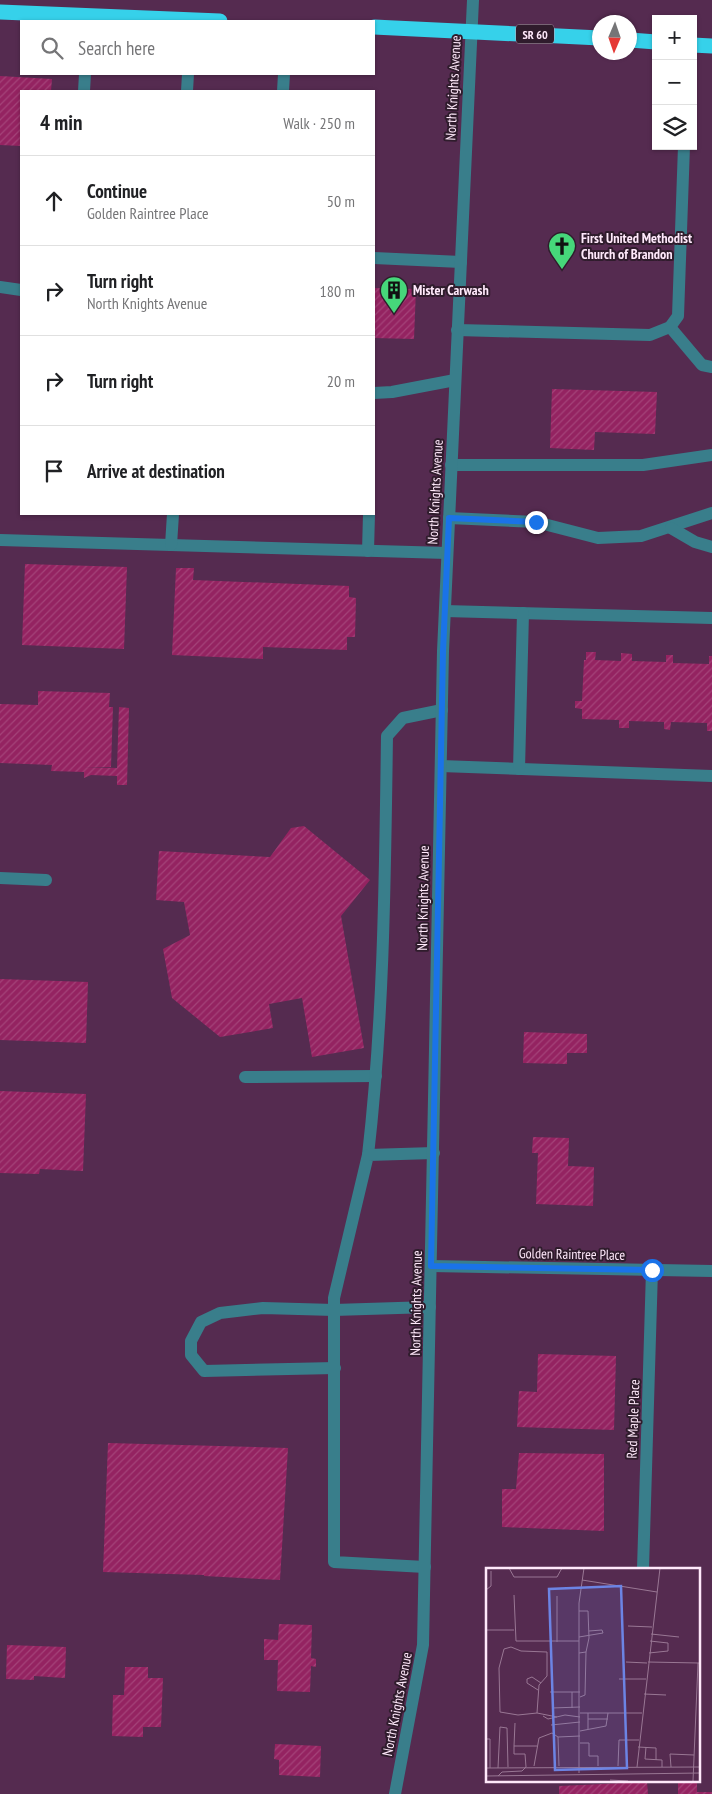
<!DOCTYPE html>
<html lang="en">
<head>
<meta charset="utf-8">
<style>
  :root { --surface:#fff; --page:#f2f2f2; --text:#202124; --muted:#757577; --line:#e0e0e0 }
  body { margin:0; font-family:"PT Sans Narrow",sans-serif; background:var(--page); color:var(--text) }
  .controls { position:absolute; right:15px; top:15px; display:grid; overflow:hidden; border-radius:0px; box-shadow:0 1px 4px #0004 }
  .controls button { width:45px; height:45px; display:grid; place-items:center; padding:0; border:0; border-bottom:1px solid var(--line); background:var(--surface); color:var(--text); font:25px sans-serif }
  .compass { position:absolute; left:592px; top:15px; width:45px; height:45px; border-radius:50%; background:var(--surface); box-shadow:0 1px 4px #0004; rotate:182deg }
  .stop { position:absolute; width:15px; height:15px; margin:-11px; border:4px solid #1a73e8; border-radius:50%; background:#fff }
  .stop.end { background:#1a73e8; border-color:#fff; box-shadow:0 1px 5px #0008 }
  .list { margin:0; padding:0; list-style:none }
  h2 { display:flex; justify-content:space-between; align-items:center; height:65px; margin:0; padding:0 20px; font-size:21px }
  h2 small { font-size:16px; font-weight:400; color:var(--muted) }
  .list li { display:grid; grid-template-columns:32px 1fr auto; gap:15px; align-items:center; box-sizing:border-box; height:90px; padding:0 20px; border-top:1px solid var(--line) }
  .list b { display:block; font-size:19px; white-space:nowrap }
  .list p { margin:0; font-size:16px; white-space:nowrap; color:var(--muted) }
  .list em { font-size:16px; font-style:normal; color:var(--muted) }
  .icon { flex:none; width:28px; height:28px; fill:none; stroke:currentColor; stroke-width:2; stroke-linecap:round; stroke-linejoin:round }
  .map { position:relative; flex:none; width:712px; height:1794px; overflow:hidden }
  .search { position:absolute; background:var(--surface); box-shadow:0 1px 4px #0004; left:20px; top:20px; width:355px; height:55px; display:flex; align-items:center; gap:12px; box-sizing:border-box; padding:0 18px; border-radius:0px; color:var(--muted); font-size:19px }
  .panel { position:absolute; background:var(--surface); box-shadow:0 1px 4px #0004; left:20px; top:90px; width:355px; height:425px; border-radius:0px }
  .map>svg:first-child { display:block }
</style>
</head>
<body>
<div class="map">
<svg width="712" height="1794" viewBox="0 0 712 1794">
  <defs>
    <pattern id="building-hatch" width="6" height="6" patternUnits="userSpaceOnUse" patternTransform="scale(1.25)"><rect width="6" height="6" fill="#942361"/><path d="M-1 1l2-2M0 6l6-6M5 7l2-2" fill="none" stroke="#a44379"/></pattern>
  </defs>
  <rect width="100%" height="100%" fill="#552b50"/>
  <g fill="url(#building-hatch)">
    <path d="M0,76l52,3 -1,12h-30v55l-21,-1z"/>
    <path d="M374,288l42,1 -2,50 -40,-1z"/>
    <path d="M552,389l105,3 -2,42 -60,-2 -1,18 -44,-2z"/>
    <path d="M25,564l102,3 -3,82 -102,-4z"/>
    <path d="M176,568h18l-1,12 156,6v11l7,1 -1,39h-8v13l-84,-3v12l-91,-4z"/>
    <path d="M586,652h10l-1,8 26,1v-8l11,1v7l34,1v-7h7v8l36,1v-8h3v75h-5v-8l-36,-1 -1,8 -6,-1v-7l-35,-1v7h-10v-8l-37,-1v-10l-7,-1v-7h7l2,-41h2z"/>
    <path d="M38,691l72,2 -1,14h4l-2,60h-27l33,1 2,-61 10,1 -2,77h-10v-9l-26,-1 -7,3v-6l-33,-1 1,-6 -52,-2v-59l38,1z"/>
    <path d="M304,826l66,54 -29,36 23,132 -52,9 -10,-59 -33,6 4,24 -53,9 -48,-39 -9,-49 27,-14 -6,-33 -28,-2 3,-49 111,6 21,-29z"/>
    <path d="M0,979l88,3 -2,61 -86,-3z"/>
    <path d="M524,1032l63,2v19h-20v11l-44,-1z"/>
    <path d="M0,1091l86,3 -3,77 -43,-2 -1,5 -39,-1z"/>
    <path d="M533,1137l36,1 -1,28 26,1 -1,39 -57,-2 2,-51h-6z"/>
    <path d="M538,1354l78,2 -2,74 -97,-3 2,-36 18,1z"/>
    <path d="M108,1443l180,5 -8,132 -76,-4v-1l-101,-3z"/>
    <path d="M519,1453l85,1v77l-102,-4v-38h14z"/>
    <path d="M279,1624l33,1 -1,33 5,1v8l-5,-1 -1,26 -33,-1 1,-31h-14v-21l14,1z"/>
    <path d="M7,1645l59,2 -1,31 -31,-2v4l-28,-1z"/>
    <path d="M125,1667h23v11h15l-2,49h-18v10l-31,-1 1,-41h11z"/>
    <path d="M275,1744l46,2 -1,31 -41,-2v-15l-5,-1z"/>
    <path d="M647,1782l1,12h-89v-8z"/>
    <path d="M678,1782l19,1v9h15v2h-34z"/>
  </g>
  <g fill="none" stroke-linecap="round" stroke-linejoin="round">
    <g stroke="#397e8b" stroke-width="12">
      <path d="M84,91l1,-17"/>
      <path d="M187,91l1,-17"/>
      <path d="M283,91l1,-17"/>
      <path d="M374,258l87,4"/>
      <path d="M0,287l21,3"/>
      <path d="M670,327l32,38 10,2"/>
      <path d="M457,330l193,5 20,-8 8,-11 6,-170"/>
      <path d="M374,393l18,-1 63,-12"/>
      <path d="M451,465h192l69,-10"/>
      <path d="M449,518l87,4 62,16 43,-2 71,-23"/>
      <path d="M671,528l24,14 17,5"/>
      <path d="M0,540l447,13"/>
      <path d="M171,545l2,-31"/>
      <path d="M368,551l1,-37"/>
      <path d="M445,611l267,7"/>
      <path d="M441,766l271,10"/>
      <path d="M519,769l4,-156"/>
      <path d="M0,878l46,2"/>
      <path d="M245,1077l131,-1"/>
      <path d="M368,1155c16,-139 17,-280 19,-419l16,-18 39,-8"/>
      <path d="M335,1368l-131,3 -13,-16v-14l10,-19 19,-9 43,-5 71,2 96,-3"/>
      <path d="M425,1567l-91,-5v-264l34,-143 66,-2"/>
    </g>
    <g stroke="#397e8b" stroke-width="12">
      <path d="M431,1266l281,5"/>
      <path d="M643,1569l9,-299"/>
      <path d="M395,1794l28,-149 20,-994 30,-651"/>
    </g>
    <g stroke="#36d1ea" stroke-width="15">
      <path d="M0,12l220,9"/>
      <path d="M374,27l226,11"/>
      <path d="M630,40l26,2"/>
      <path d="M693,45l19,1"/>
    </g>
  </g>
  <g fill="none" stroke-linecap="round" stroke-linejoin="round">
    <path stroke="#1a73e8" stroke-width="6" d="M536,522l-87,-4 -6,133 -12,615 221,4"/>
  </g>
  <defs>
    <g id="church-pin" transform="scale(1.4375)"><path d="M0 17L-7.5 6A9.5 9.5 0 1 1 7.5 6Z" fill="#46d77a" stroke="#2f1c2c"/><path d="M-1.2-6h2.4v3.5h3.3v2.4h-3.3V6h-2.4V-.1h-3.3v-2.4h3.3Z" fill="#111"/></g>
    <g id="building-pin" transform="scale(1.4375)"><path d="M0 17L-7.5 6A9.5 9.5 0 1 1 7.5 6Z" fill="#46d77a" stroke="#2f1c2c"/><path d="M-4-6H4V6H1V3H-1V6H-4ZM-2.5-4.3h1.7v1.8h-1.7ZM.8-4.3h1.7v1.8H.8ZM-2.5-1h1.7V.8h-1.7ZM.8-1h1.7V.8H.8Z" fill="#111"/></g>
  </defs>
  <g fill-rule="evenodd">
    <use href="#church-pin" x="562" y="246"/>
    <use href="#building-pin" x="394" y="290"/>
  </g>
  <g text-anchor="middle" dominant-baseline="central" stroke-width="4" stroke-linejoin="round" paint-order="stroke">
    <rect fill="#2f1c2c" stroke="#c1acbd" stroke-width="1" x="516" y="24.5" width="38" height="19" rx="4"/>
    <g font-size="12" font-weight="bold" fill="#ffe9fb">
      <text x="535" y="34">SR 60</text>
    </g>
    <g font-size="14" fill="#ffe9fb" stroke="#2f1c2c">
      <text transform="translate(453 88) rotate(-87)">North Knights Avenue</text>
      <text transform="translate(435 492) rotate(-87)">North Knights Avenue</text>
      <text transform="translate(423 898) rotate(-89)">North Knights Avenue</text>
      <text transform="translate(572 1254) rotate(1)">Golden Raintree Place</text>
      <text transform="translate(416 1303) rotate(-89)">North Knights Avenue</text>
      <text transform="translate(633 1419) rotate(-88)">Red Maple Place</text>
      <text transform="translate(397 1704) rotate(-79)">North Knights Avenue</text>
    </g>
    <g font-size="14" font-weight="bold" fill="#ffe9fb" stroke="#2f1c2c" text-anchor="start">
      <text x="581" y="238">First United Methodist<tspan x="581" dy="16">Church of Brandon</tspan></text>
      <text x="413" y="290">Mister Carwash</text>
    </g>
  </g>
  <g transform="translate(486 1568)">
    <rect width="214" height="214" fill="#552b50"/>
    <path fill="none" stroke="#997794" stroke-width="1" d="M23,0l5,9h43l5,-9M96,12l75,12M0,22l5,-4v-15M28,27l2,46h63M71,28v46M93,43h9l1,27 -3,14 -7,1M142,58l24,1M0,62h28M165,66l28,3M93,69l24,-4 -1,-3 -13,1M163,85l19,-2v-8l-18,-2M140,94l21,1M162,94l51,1M133,111h27M52,122l-11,-7v-4l5,-2 9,6M64,124h30M86,124v16M158,126l22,1M94,129l5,-2 1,-43M66,140l28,-1M51,145l-19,2 -18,-3 -1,-44 5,-19 7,-2 10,4 26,1v24l-8,9 -2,28 20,4M94,145h62M102,145v16M57,148l5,3 17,-4 15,2M102,151h20M65,157l29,-3M94,163l26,-5 2,-13M72,169l1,29M0,171h4v29M94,175h9v13h9v10M28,178l1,-23M152,179l18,1v12M160,179l-1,12 17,1v7M48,198l5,-28 13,-5 6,4 22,-1M132,198l1,-26h20M40,199l-1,-13h-11v-8h23M151,199l23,-199M185,199l-1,-13 24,1M0,200l214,-1M12,200l2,-41 7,1 1,39M93,205v-170l5,-35M0,208l214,-3M12,208l4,-4 20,-1 4,-4M124,212l18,1M207,213l5,-118"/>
    <path fill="#6c84e4" fill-opacity="0.15" stroke="#6c84e4" stroke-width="2.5" d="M135,18l6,182 -72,2 -6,-181z"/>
    <rect width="214" height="214" fill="none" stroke="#ffe9fb" stroke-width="2.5"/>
  </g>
</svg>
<div class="controls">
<button>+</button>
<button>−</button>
<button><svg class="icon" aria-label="layers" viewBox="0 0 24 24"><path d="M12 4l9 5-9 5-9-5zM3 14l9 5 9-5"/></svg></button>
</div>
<svg class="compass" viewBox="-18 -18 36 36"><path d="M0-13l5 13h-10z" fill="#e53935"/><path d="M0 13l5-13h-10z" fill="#757577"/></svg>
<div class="stop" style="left:652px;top:1270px"></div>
<div class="stop end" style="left:536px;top:522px"></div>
<div class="search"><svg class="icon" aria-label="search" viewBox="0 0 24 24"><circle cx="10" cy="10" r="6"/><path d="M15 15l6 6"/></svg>Search here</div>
<section class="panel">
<h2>4 min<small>Walk · 250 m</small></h2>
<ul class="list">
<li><svg class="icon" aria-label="ahead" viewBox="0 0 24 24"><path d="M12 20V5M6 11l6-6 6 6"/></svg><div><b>Continue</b><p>Golden Raintree Place</p></div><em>50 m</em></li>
<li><svg class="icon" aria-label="right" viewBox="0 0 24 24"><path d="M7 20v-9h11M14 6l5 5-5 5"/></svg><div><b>Turn right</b><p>North Knights Avenue</p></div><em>180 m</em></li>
<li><svg class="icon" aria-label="right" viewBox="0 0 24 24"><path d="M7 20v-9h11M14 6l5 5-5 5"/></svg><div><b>Turn right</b></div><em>20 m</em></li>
<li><svg class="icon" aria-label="arrive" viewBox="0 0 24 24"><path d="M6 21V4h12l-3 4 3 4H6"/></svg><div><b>Arrive at destination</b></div></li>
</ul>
</section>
</div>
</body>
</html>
